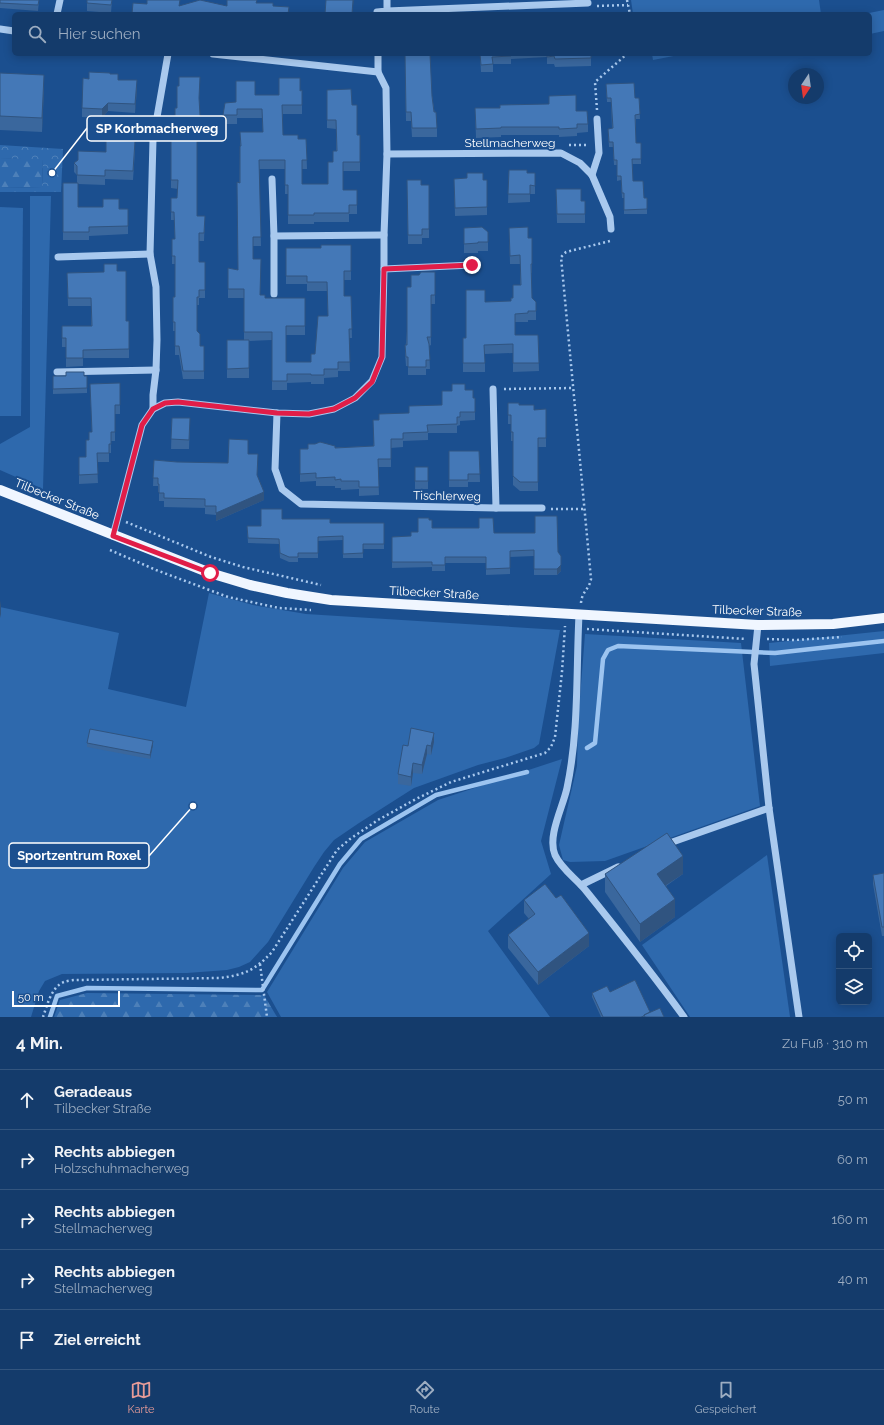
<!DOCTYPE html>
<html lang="de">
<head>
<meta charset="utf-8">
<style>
  :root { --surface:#143b6b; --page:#1d4271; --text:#f1f3f6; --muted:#9dadc1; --line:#33557e; --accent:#e69b98 }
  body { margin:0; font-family:Raleway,sans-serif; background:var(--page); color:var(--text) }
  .controls { position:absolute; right:12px; bottom:12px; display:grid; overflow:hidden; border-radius:6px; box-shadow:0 2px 10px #0003 }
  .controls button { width:36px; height:36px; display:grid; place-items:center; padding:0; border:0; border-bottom:1px solid var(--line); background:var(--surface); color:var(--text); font:20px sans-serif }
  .compass { position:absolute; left:788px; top:68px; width:36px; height:36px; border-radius:50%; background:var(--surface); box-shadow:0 2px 10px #0003; rotate:193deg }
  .scale { position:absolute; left:12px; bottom:10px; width:108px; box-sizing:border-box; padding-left:4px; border:2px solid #fff; border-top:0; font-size:11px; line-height:14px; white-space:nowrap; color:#fff; -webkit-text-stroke:3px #1b4f8f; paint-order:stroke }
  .stop { position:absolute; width:12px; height:12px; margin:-9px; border:3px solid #e11d48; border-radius:50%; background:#fff }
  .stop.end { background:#e11d48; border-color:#fff; box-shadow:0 1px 4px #0008 }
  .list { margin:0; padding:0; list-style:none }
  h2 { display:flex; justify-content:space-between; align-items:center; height:52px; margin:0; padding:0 16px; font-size:17px }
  h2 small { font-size:13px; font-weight:400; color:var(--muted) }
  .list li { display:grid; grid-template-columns:26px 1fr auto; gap:12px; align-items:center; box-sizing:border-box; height:60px; padding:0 16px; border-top:1px solid var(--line) }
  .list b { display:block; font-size:15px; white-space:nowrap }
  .list p { margin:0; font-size:13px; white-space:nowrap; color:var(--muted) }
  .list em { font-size:13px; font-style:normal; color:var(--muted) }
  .icon { flex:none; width:22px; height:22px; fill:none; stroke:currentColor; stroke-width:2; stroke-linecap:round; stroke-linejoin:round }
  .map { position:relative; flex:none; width:884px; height:1017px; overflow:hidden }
  .search { position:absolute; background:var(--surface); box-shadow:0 2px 10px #0003; left:12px; right:12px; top:12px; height:44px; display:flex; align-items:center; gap:10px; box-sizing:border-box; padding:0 14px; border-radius:6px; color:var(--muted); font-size:15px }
  .sheet { height:352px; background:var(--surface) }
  nav { display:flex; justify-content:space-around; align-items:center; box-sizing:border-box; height:56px; border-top:1px solid var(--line); background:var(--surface); font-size:11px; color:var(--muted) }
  nav a { display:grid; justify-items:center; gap:2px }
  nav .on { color:var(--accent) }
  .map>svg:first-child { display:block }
</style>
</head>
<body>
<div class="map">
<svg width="884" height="1017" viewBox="0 0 884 1017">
  <defs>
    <pattern id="forest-firs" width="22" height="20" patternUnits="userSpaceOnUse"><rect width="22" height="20" fill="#2e69ad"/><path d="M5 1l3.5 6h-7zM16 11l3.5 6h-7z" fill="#4d80b9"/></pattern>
    <pattern id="park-crowns" width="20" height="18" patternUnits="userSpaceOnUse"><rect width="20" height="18" fill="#2e69ad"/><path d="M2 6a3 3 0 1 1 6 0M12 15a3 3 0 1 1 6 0" fill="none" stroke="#4d80b9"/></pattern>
  </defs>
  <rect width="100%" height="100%" fill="#1b4f8f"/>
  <g fill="#2e69ad">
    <path d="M631,0h188l2,14h-188z"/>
    <path d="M884,10v21l-14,3v-20h-6z"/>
    <path d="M652,54h32l-31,6z"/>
    <path d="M30,196h21l-8,293 -43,-19v-26l30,-17z"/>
    <path d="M0,207l23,1 -2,208h-21z"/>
    <path d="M209,593l44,12 53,9 254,16 -21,114 -5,4 -29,10 -27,7 -64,23 -55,35 -25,17 -10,12 -10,15 -46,75 -18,20 -11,5 -12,3 -40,3 -125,1 -17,7 -6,10 -8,26h-31v-410l119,26 -11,56 78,18z"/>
    <path d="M884,631v22l-114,13 -1,-23z"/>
    <path d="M585,634l156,9 19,163 -155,55 -35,1 -7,-2 -4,-15 18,-79 1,-43z"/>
    <path d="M562,759l-21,82 10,33 -63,57 62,86h-269l-14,-25 76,-124 22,-26 73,-42z"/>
    <path d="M767,855l23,162h-100l-48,-72z"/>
  </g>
  <g fill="url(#forest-firs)">
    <path d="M0,158l43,1 -1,29 -42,-1z"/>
    <path d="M87,993l177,2 13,22h-223l6,-17z"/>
  </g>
  <path fill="url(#park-crowns)" d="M0,145l63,4 -2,43h-61v-5l42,1 1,-28 -43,-2z"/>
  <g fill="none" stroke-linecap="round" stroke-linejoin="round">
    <g stroke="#9cc4f0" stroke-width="4.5">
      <path d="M587,748l8,-5 8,-84 5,-9 10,-4 157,7 109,-12"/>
      <path d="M50,1017l7,-21 30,-8 175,2 78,-126 21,-25 75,-44 91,-23"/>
    </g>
    <g stroke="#a9c9ee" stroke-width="2.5" stroke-dasharray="2 3" stroke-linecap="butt">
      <path d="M627,0l3,14"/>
      <path d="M597,6l31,-1"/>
      <path d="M597,110l-2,-28 32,-28"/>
      <path d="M569,145h19"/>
      <path d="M504,389l69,-1"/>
      <path d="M551,509h34"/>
      <path d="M126,522l85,35 32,10 78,18"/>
      <path d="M110,550l46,20 72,27 51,11 32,2"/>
      <path d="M581,603c1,-12 8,-13 10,-24l-30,-322 5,-5 44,-11 1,-2"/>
      <path d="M587,629l159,10"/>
      <path d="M767,639l28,1 47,-3"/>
      <path d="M260,964l7,53"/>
      <path d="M43,1017c4,-11 8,-30 21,-35 3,-1 8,-2 12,-2l143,-2c25,-3 35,-7 53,-26l65,-102 13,-11 28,-19 38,-21 35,-17 94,-29 6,-6 4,-10 7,-65 3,-46"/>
    </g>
    <g stroke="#a9c9ee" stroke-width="7">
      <path d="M387,11l201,-8"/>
      <path d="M57,14l3,-14"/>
      <path d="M377,14v-2l10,-1v-11"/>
      <path d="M0,29l14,2"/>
      <path d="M213,54l165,18"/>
      <path d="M387,154l174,-1 19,10 12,12 18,42 1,12"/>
      <path d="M592,175l7,-22 -2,-34"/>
      <path d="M272,179l2,57"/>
      <path d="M58,257l92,-3"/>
      <path d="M384,269l88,-4"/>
      <path d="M274,294v-58l110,-1"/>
      <path d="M57,372l99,-2"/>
      <path d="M153,409l12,-6 13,-1 99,11 32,1 25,-5 21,-11 17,-17 10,-24 2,-88v-34l3,-81 -1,-66 -8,-16v-18"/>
      <path d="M277,413l-2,56 7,20 19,15 195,4 -3,-119"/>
      <path d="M496,508h46"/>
      <path d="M113,536l29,-111 11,-16v-14l3,-25 1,-30 -1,-53 -6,-33 3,-114 15,-86"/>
      <path d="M579,615c-3,58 0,116 -12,173 -4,19 -20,48 -12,67 7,15 22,24 32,37 33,41 66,82 97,125"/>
      <path d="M758,625l-4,39 15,144 30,209"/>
      <path d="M664,845l105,-37"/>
      <path d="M581,885l37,-18"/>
    </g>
    <path stroke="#f0f6ff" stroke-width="10" d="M0,490l210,83 40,12 37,8 44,7 427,25 75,-1 51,-6"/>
  </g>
  <g fill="#3a679d">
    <path d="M0,0h39l-1,11 -38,-3z"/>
    <path d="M87,0h25l-1,13 -24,-2z"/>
    <path d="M405,54l27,42 5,32v9h-25l-1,-16h-5z"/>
    <path d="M480,54h111v12l-36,1 -1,-3h-7v-7l-36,2v5h-18v8h-12z"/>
    <path d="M0,73l44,15 -2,44 -42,-2z"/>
    <path d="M110,74l8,6 19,9 -2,24 -27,-2 -6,7 -20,-1v-9l7,-29z"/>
    <path d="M606,84l29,14h4l1,21h-4v24h5v21h-9l1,17 11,17h3v16h-23v-16h-2l-1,-18 -4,1v-16h-3l-1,-18h-4l-1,-18h4l-1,-27h-4z"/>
    <path d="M302,90v24h-19v21l15,4h8l1,30h-5v15h26l5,-22 3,-11v-22l-9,-1v-38l25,15 5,30h3v36h-17v19h14v24h-8v8h-35v2h-26v-30h-3v-25h-26l2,77h-8v13l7,36 5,3h40v37h-19v27h25l4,-8 13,-38 -1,-25h-20v-7h-21v-36h35l30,-3v35h-7v16h7l1,42h-3l1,33h-12v6l-14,1v6h-13v-2l-24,1v7h-15v-50l-23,1v37h-22v-38h17v-42h-16v-30l10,2 2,-124v-14h23l-1,-14h-25v6h-14v-9l13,-13 19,-7h24z"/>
    <path d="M199,100l2,40h-4v76h8l-1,25h-5v21h6v36h-6v7h-2v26l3,15h4v33h-21l-4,-24h-4v-24h-2v-26l2,-8v-33h-3v-25h3l-1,-19h-3v-22h6l1,-9 -7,-1v-47l4,-9 2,-24z"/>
    <path d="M475,108l101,3 12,13v8l-11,1v3l-18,1v-2h-58v2l-25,1z"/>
    <path d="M135,150l-2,30 -28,-1v6l-27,-1v23l50,2v25l-39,2v4h-26v-57h14v-8l-3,-3v-9l32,-11z"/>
    <path d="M509,170l18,3h8v21h-5v8l-22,1z"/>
    <path d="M467,178l16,2h4v35l-32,1 -1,-37z"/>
    <path d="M407,180l14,5h8v53h-7v6h-14z"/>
    <path d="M556,189l25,12h4v22h-28z"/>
    <path d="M464,228l24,4v19h-10v2h-14z"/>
    <path d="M509,228l19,10h4v35h-1l1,25 4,4v18h-8v2h-13v13h23l1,36 -26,1v-19l-28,1v18h-22v-34h3l19,-36 26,-1 9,-16v-21h-10z"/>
    <path d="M117,271l9,50h3v37h-46v8l-17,1v-20h-4v-21h29v-20h-23l-1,-33 37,-1z"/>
    <path d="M435,272v32h-4v41l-2,1 1,23h-4v6h-18v-9h-2l-1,-13 6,-66 8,-12z"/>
    <path d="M53,376h34v17l-34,1z"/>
    <path d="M120,383v31h-5v27h-4v12h-2v9h-12l1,21 -19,1v-27h7l3,-17v-8h3l-2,-48z"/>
    <path d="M465,390l8,8h2v22l-15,1v4l-3,1v7h-29v7l-25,1v6l-12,1v19h-13l1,28 -20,1v-7l-18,1v-2h-6v-2h-19v-5l-16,1v-33l73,-3 6,-26 63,-15z"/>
    <path d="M508,403l11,2 15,5 12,-1v38h-8v44h-18l-7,-6v-44h-2v-17h-3z"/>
    <path d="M172,418h18l-1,31h-18z"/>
    <path d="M449,451h30l1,31h-12v5h-19z"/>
    <path d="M248,454l9,22 7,24 -48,21v-6l-11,-1v-6l-41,-1v-6h-5v-9h-1v-6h-5l1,-26 23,2 51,1z"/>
    <rect x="415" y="467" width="13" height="22"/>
    <path d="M282,519l48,4h54v26h-21v9h-20v-18l-25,1v17h-20v4h-9l-9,-4 -1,-14 -31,-1 -1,-17h14z"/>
    <path d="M429,520l3,8 62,5 64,19 3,19 -4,4h-23v-19l-24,1v17l-24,1v-12h-41v8h-13v-4l-40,1v-31l19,-1 7,-4z"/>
    <path d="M434,742l-3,13 -4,-1 -5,20 -9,-1 -2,13 -13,-2v-10l10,-28z"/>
    <path d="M87,743l66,2 -3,14 -63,-12z"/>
    <path d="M884,873v63h-2l-9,-52v-9z"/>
    <path d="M605,874h78l-17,12 9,31 -35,25 -35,-50z"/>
    <path d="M524,900l65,46 -51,39 -30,-37v-13l21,-16 -5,-6z"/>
    <path d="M610,992l40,20 14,5h-63l-9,-20v-4z"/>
  </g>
  <g fill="#305480">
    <path d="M353,0h1l-2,14z"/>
    <path d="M44,75v13l-2,44v-14z"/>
    <path d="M137,80v9l-2,24v-9z"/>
    <path d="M108,103v8l-6,7v-9z"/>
    <path d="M264,492v8l-48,21v-8z"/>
    <path d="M561,565v6l-4,4v-6z"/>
    <path d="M1,600v14l-1,4v-13z"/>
    <path d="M434,733v9l-3,13v-9z"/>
    <path d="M153,741v4l-3,14v-4z"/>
    <path d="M427,745v9l-5,20v-9z"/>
    <path d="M413,763v10l-2,13v-9z"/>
    <path d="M683,856v18l-26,17v-17z"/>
    <path d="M675,899v18l-35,25v-18z"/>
    <path d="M589,933v13l-51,39v-13z"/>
  </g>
  <g fill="#4478b7" stroke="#305480">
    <path d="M0,0h39l-1,5 -38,-2z"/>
    <path d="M87,0h25l-1,5 -24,-2z"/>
    <path d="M147,0h33l-1,6 21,-6 27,6v-6h30l-1,3h17v3l16,1 -1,7h-156l1,-11 14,1z"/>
    <path d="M326,0h27l-1,14h-27z"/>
    <path d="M405,54h25l2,42 2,16h2l1,16h-25l-1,-16h-5z"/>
    <path d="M480,54h30l1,2 -19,1 1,7 -12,1z"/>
    <path d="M547,54h44v4l-36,1 -1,-3 -7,1z"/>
    <path d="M89,72l21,1v1h8v6h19l-2,24 -27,-1 -6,6 -20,-1 1,-30 6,1z"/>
    <path d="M0,73l44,2 -2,43 -42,-2z"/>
    <path d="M179,77h21l-1,21 2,34h-4v84h8l-1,17h-5v29h6v28h-6v7h-2v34l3,3v12h4v25h-21l-4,-25h-4v-24h-2v-25h2v-41h-3v-17h3l-1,-27h-3v-14h6l1,-18h-7v-48h4v-24h2v-22h2z"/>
    <path d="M279,78h21v13l2,-1v15h-20l1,30h15v4h8l1,21h-5v24h26v-22h5v-11h4l-1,-31h-9v-30l24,-1 1,16h5v30h3v27h-17v28h14v15h-8v8h-35v2h-26v-30h-3v-25h-26l2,77h-8v22h8l-1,36h5v3h40v28h-19v36h25v-8h4l3,-38h10l-1,-34h-20v-6h-21v-28h35v-3h30v26h-7v25h7l1,33h-3l1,33h-12v7h-14v6h-13v-1h-24v7h-15v-49h-28v-43h-16v-21l10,2 -1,-88 3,1v-37h1l-1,-14h23l-1,-23h-25v6h-14l2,-12 11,-1v-21h19v14h24z"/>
    <path d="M634,83l1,15h4l1,16 -5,1 1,28h5v16h-9l1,22h10l1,17h3v11l-23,1v-17h-2l-1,-17h-4v-16h-3l-1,-18h-4l-1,-13 5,-1 -2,-30h-4l-1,-14z"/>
    <path d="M576,95v16h11l1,13h-11v4l-18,1v-2h-58v1l-25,1 -1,-21h25v-3l49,-1v-8z"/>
    <path d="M106,140l29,1 -2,30 -28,-1v6l-28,-1v-9l-3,-3 4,-3v-9l28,1z"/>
    <path d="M509,170h18v3h8v13l-5,-1v9h-22z"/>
    <path d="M467,173h16v7h4v27l-32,1 -1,-29 13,-1z"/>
    <path d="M407,180h14v5h8v44h-7v6h-14z"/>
    <path d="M63,183h15v24h25v-8h16v10h9v17l-39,1v5h-26z"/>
    <path d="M556,189h25v12h4v13h-28z"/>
    <path d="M482,227l6,5v10h-10v1l-14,1v-16z"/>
    <path d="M528,227v11h4v26h-1l1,34 4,4v9h-8v2l-13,1v21h23l1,28h-26v-19l-29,1 1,18h-22v-25h3v-48h19v12l26,-1v-3h2v-13h8l-1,-30 -10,1 -1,-28z"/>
    <path d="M104,264h13v7h9v50h3v28l-46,1v8h-17v-20h-4v-12h30l-1,-28h-23l-1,-25 37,-1z"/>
    <path d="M421,272h14v23h-4v42h-4l2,7 1,16h-4v7h-18v-10h-2l-1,-12h2v-58h4v-12h8z"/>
    <path d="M227,340h22v28l-22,1z"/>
    <path d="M66,372h18v4h3v12l-34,1v-13h13z"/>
    <path d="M120,383v22h-5v27h-4v12h-2v9h-12l1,21 -19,1v-18h7v-17h3v-8h3l-2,-48z"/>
    <path d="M452,384h13v6h8v8h2v14h-15v5h-3v7l-30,1 1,7 -25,1v6h-12v20h-13l1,28h-20v-6h-18v-2l-6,1v-3l-19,1v-5l-16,1v-25h8v-5h7l5,-2 15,4v2l39,-2 -1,-26h6v-6l30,-1v-7l33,-1v-14h10z"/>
    <path d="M508,403h11v2h15v5l12,-1v29h-8v44h-18l-7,-6v-44h-2v-17h-3z"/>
    <path d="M172,418h18l-1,22 -18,-1z"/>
    <path d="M229,439l19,1v14h10l-1,21 7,17 -48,21v-7h-11v-7l-41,-1v-5h-5v-9h-1v-6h-5l1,-18 23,2 51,1z"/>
    <path d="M449,451h30l1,23h-12v6h-19z"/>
    <rect x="415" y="467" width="13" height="14"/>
    <path d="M261,509h21v10h48v4h54v21h-21v9l-20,1v-18l-25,1v16h-20v4h-9l-9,-4 -1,-14 -31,-1 -1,-12h14z"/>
    <path d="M535,516h22l1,36 3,4v9l-4,4h-23v-19l-24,1v17l-24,1v-12h-41v8h-13v-3h-40v-25l19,-1v-4h7v-14h11v2h3v8h47v-10h14l1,15h41z"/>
    <path d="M411,728l23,5 -3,13 -4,-1 -5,20 -9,-2 -2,14 -13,-3 5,-29 5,1z"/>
    <path d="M90,729l63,12 -3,14 -63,-12z"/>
    <path d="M667,833l16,23 -26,18 18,25 -35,25 -35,-50z"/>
    <path d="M884,873v54h-2l-9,-52z"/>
    <path d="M545,884l11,14 5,-3 28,38 -51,39 -30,-37 27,-21 -11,-14z"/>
    <path d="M635,980l15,32 -6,3v1l-3,1h-38l-11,-24 15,-7 3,6z"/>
    <path d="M660,1008l4,9h-19l-1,-2z"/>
  </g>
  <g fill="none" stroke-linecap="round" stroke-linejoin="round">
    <path stroke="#e11d48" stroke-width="5" d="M210,573l-97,-37 29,-111 11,-16 12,-6 13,-1 99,11 32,1 25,-5 21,-11 17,-16 10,-25 2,-88 88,-4"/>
  </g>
  <g text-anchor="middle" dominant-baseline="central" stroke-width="4" stroke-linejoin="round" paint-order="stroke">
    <g font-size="12" fill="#fff" stroke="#1b4f8f">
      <text x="510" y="143">Stellmacherweg</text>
      <text transform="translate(447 496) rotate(1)">Tischlerweg</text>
      <text transform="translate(57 499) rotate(22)">Tilbecker Straße</text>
      <text transform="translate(434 593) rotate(3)">Tilbecker Straße</text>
      <text transform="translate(757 611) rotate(2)">Tilbecker Straße</text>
    </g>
  </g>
  <path fill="none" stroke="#fff" stroke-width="1.5" d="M52 173L87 128M193 806L149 856"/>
  <g fill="#fff" stroke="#1b4f8f" stroke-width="1.5">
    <circle cx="52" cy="173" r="4"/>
    <circle cx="193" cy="806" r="4"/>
  </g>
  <g fill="#1b4f8f" stroke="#fff" stroke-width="1.5">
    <rect x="87" y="116" width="139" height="25" rx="4"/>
    <rect x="9" y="843" width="140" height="25" rx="4"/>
  </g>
  <g font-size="13" text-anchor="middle" font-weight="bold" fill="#fff">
    <text x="157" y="133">SP Korbmacherweg</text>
    <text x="79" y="860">Sportzentrum Roxel</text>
  </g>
</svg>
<div class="controls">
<button><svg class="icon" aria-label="locate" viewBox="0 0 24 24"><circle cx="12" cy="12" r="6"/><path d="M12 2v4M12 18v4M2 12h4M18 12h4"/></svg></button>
<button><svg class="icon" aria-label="layers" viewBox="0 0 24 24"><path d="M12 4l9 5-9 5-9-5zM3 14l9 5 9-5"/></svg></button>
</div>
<svg class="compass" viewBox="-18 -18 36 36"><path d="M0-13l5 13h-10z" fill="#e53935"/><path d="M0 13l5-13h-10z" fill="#9dadc1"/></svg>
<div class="scale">50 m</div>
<div class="stop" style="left:210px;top:573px"></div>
<div class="stop end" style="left:472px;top:265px"></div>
<div class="search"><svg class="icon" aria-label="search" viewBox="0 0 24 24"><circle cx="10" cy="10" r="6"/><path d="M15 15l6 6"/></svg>Hier suchen</div>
</div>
<section class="sheet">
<h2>4 Min.<small>Zu Fuß · 310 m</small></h2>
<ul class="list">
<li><svg class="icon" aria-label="ahead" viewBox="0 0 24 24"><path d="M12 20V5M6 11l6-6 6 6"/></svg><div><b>Geradeaus</b><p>Tilbecker Straße</p></div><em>50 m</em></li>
<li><svg class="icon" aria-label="right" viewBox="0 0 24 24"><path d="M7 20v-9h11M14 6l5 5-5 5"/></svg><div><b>Rechts abbiegen</b><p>Holzschuhmacherweg</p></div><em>60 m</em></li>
<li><svg class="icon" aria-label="right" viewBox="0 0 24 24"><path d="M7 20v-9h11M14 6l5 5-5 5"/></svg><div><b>Rechts abbiegen</b><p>Stellmacherweg</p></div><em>160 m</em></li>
<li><svg class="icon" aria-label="right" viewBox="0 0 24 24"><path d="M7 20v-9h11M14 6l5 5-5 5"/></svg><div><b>Rechts abbiegen</b><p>Stellmacherweg</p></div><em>40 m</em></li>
<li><svg class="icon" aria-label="arrive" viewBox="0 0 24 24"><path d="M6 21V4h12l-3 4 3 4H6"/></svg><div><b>Ziel erreicht</b></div></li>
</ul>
</section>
<nav>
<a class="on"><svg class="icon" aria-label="map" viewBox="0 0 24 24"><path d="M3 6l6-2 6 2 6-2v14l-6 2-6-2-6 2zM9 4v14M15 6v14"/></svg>Karte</a>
<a><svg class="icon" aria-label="directions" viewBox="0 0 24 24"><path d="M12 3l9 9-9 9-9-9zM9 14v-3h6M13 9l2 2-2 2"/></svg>Route</a>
<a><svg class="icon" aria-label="saved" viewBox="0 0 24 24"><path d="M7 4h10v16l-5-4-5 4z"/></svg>Gespeichert</a>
</nav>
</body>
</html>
